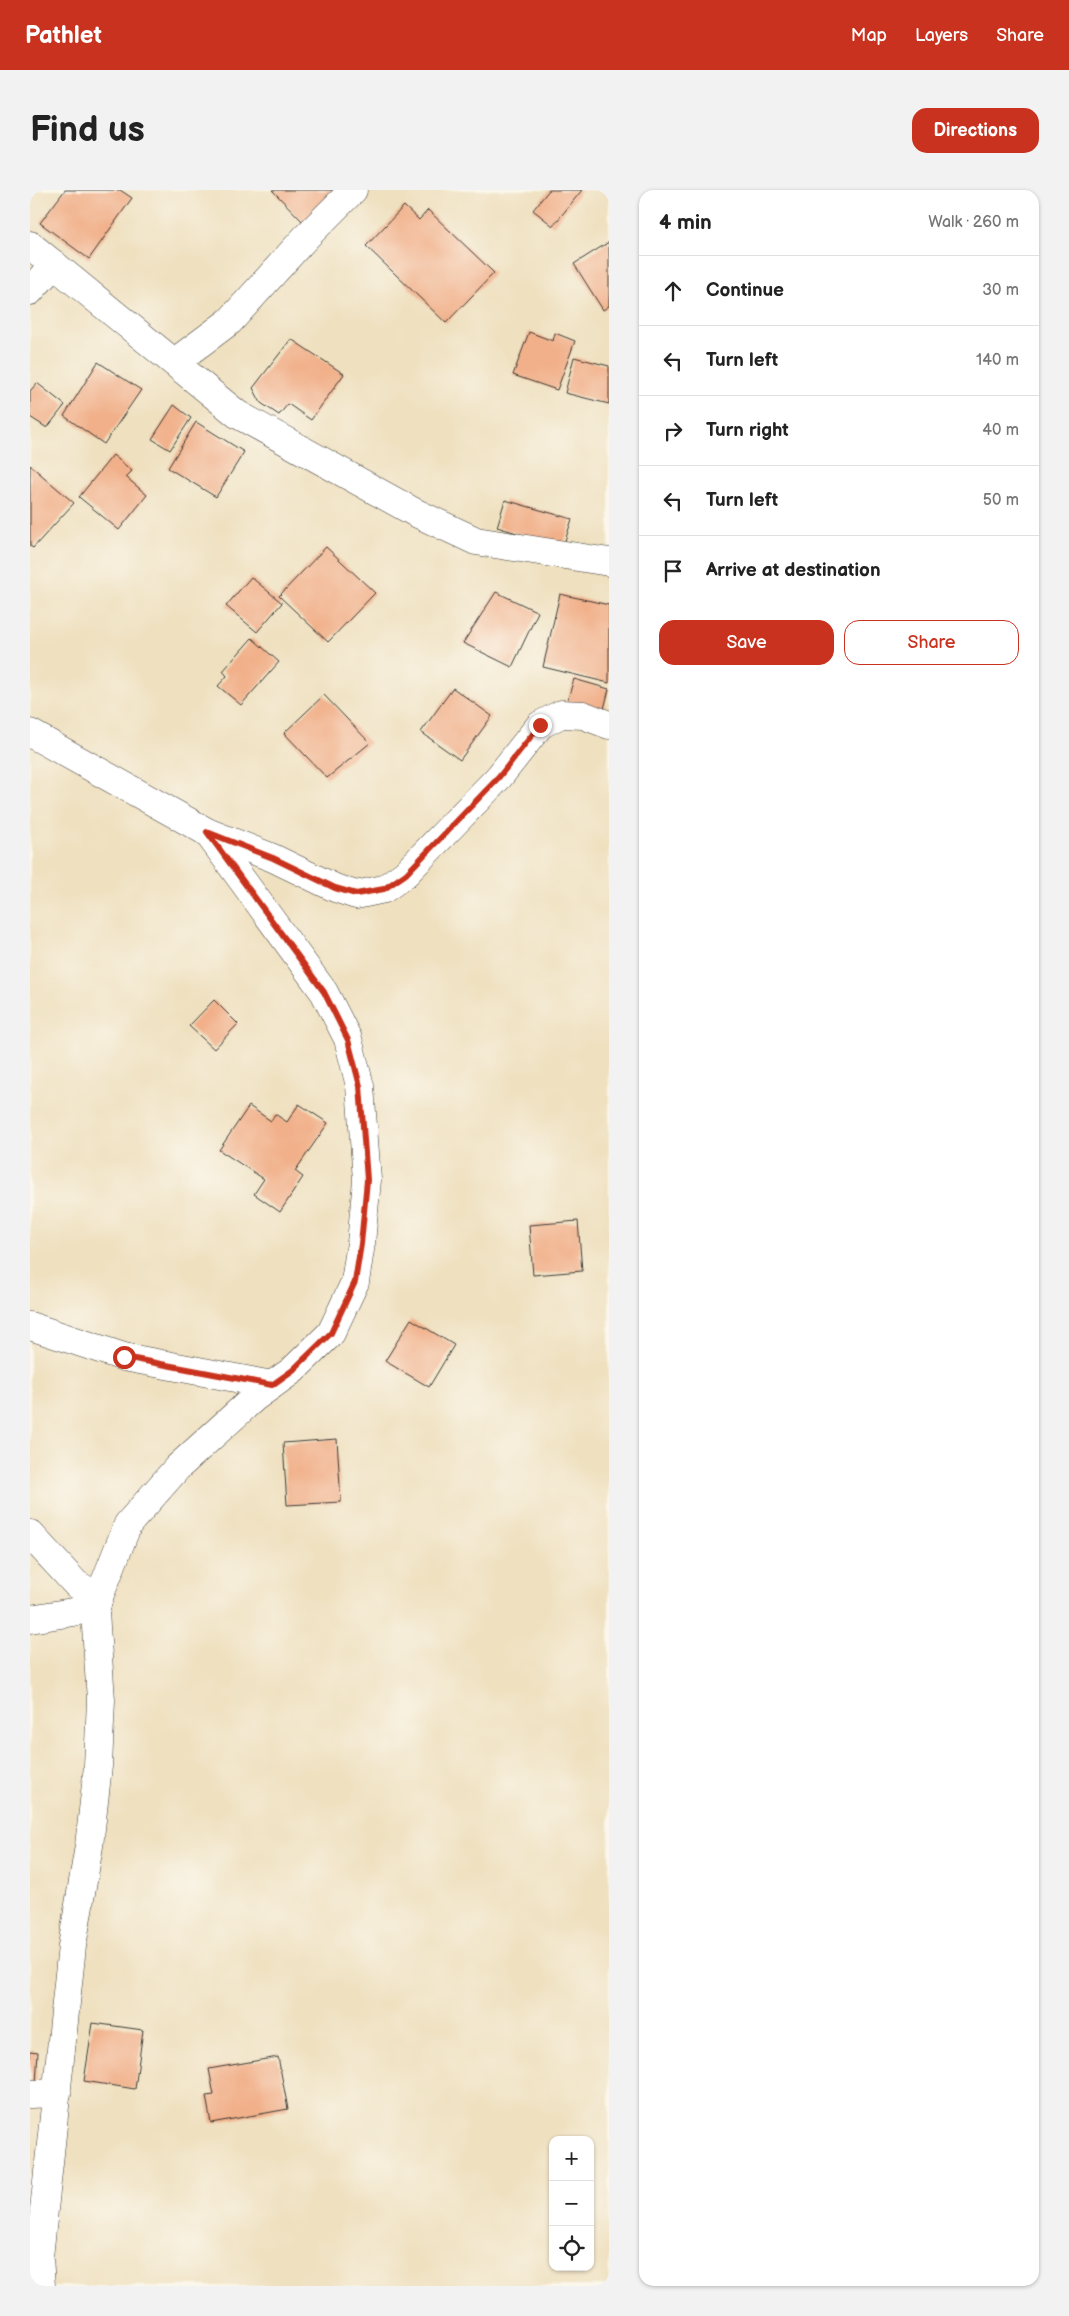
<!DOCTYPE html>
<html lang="en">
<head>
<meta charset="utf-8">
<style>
  :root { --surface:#fff; --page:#f2f2f2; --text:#222; --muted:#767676; --line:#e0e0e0; --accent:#c8321e }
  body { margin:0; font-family:"Balsamiq Sans",sans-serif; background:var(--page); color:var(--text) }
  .controls { position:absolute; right:15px; bottom:15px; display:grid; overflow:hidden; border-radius:10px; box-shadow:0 1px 4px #0004 }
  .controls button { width:45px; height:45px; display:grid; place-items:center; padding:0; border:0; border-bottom:1px solid var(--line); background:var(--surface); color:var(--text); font:25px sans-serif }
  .stop { position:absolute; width:15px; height:15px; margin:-11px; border:4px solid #c8321e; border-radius:50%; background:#fff }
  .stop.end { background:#c8321e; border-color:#fff; box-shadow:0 1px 5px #0008 }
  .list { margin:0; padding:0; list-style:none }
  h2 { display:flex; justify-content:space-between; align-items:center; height:65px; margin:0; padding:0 20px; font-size:21px }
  h2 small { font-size:16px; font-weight:400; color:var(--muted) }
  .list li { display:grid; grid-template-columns:32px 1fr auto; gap:15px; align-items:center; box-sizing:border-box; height:70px; padding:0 20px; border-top:1px solid var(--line) }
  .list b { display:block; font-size:19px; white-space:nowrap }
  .list em { font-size:16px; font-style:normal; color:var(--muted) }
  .actions { display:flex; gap:10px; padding:15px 20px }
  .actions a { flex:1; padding:11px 0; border:1px solid var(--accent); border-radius:15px; text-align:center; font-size:18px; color:var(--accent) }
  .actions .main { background:var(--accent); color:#fff }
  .icon { flex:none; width:28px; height:28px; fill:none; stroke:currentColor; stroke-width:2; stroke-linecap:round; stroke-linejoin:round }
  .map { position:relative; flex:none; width:579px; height:2096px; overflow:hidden; border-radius:15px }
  header { display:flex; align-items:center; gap:30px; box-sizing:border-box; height:70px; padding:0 25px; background:var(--accent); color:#fff }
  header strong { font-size:24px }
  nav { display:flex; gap:28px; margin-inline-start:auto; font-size:18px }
  .intro { display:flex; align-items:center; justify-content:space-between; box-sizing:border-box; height:120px; padding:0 30px }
  h1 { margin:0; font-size:35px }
  .button { padding:12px 22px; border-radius:15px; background:var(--accent); color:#fff; font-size:18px; font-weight:700 }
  main { display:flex; gap:30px; padding:0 30px }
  aside { flex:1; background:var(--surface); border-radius:15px; box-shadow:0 1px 4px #0004 }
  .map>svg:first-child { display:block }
</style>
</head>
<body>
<header>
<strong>Pathlet</strong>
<nav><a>Map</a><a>Layers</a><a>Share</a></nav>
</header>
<div class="intro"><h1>Find us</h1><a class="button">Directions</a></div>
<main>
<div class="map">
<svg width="579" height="2096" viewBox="0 0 579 2096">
  <rect width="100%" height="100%" fill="#fbf7ec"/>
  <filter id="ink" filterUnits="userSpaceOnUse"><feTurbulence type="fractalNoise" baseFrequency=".02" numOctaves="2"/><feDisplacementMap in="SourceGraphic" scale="10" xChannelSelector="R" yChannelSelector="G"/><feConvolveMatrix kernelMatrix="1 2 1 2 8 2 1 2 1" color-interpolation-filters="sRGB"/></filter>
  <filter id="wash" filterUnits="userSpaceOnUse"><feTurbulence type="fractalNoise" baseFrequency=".0096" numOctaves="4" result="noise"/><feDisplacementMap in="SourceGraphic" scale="20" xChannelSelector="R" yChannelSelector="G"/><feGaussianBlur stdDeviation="1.12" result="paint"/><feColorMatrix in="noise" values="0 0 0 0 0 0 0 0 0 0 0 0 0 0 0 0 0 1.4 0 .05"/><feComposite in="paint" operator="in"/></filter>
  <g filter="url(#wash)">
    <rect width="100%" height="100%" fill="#efe0bf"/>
    <g id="blocks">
      <g fill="#f1b08a">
        <path d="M35,0h55l12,8 -43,61 -49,-36z"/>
        <path d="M242,0h63l-29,35z"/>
        <path d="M519,0h33l-29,36 -20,-16z"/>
        <path d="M374,16l15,14 9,-10 66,63 -48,50 -80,-77z"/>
        <path d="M579,52v64l-6,4 -29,-46z"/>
        <path d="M499,142l24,9 2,-8 20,8 -18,49 -44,-15z"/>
        <path d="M261,149l53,35 -33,46 -23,-16 -9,11 -18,-12 -8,-15z"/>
        <path d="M544,167l35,9v38l-44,-11z"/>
        <path d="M68,172l43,28 -37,54 -40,-28z"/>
        <path d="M7,193l28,22 -18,23 -17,-11v-26z"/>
        <path d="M144,215l17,13 -21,32 -18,-11z"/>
        <path d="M166,232l48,30 -28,45 -48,-29z"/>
        <path d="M83,265l19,16 -6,6 21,18 -28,35 -40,-33z"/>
        <path d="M0,275l44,38 -41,45 -3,-2z"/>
        <path d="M475,310l67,19 -9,28 -66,-20z"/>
        <path d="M296,357l49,46 -47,49 -49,-46z"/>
        <path d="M221,387l31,26 -25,29 -31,-26z"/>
        <path d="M466,402l42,20 -26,55 -49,-24z"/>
        <path d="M530,404l49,11v78l-66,-16z"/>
        <path d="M222,448l27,24 -38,43 -23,-19 9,-10 -4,-5z"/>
        <path d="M544,489l35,10 -7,28 -36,-12z"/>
        <path d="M423,498l39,28 -32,44 -39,-28z"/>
        <path d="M294,505l46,48 -43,35 -43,-45z"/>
        <path d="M184,810l24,24 -24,25 -25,-23z"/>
        <path d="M269,914l29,19 -33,48 8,6 -23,35 -26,-18 10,-15 -45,-29 30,-44 22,15 4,-7 12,8z"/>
        <path d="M548,1031l4,50 -49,4 -4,-50z"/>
        <path d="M381,1129l43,26 -25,42 -44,-26z"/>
        <path d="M307,1249l4,63 -54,3 -4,-62z"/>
        <path d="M63,1833l50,7 -8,59 -51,-8z"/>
        <path d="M0,1861l8,1 -2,31 -6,-1z"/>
        <path d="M248,1867l10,52 -77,14 -5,-27 8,-1 -5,-26z"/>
      </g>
    </g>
  </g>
  <g filter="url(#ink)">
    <use href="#blocks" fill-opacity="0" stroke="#3c3934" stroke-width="1"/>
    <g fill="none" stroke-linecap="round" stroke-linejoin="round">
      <g stroke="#3c3934" stroke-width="29">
        <g id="minor">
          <path d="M0,55l207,169 177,98 62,29 133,21"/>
          <path d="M0,101l24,-27"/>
          <path d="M145,172l55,-41 75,-83 48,-48"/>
          <path d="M0,543l177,99 66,26 62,30 21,7 28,-6 21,-15 94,-97 41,-52 21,-11 22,1 26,10"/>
          <path d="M0,1136l94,31 148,28"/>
          <path d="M0,1344l46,50 23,13"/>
          <path d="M0,1429l55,-9 10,2"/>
          <path d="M0,1904l27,-1"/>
          <path d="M11,2096l-2,-29 33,-311 17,-100 9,-80 3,-66 -6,-88 4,-15 29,-73 50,-57 76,-69 39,-28 38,-37 24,-51 6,-39 6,-63 -7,-94 -12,-47 -24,-47 -117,-160"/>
        </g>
      </g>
      <use href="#minor" stroke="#fff" stroke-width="28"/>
    </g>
  </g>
  <g fill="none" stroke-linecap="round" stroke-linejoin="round" filter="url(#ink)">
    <path stroke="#c8321e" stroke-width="6" d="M94,1167l148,28 21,-15 38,-37 24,-51 6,-38 6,-64 -7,-94 -12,-46 -24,-48 -117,-160 66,26 62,30 21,6 28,-5 22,-15 93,-97 41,-52"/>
  </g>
</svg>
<div class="controls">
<button>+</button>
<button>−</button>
<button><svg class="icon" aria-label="locate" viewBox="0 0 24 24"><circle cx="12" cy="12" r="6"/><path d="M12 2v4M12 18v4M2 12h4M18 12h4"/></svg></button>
</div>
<div class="stop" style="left:94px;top:1167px"></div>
<div class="stop end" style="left:510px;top:535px"></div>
</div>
<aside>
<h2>4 min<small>Walk · 260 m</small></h2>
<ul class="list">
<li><svg class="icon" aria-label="ahead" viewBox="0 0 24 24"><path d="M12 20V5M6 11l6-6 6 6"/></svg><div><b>Continue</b></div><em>30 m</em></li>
<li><svg class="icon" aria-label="left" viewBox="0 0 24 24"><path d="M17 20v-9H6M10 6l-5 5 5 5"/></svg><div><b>Turn left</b></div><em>140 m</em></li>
<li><svg class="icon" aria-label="right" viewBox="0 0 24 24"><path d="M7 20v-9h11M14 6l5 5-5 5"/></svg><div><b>Turn right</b></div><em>40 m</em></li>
<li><svg class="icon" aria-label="left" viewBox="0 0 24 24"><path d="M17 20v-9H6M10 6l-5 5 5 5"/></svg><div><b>Turn left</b></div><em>50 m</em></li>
<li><svg class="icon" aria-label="arrive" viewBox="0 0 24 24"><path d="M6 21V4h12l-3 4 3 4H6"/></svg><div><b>Arrive at destination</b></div></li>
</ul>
<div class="actions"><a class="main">Save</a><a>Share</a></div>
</aside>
</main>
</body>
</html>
